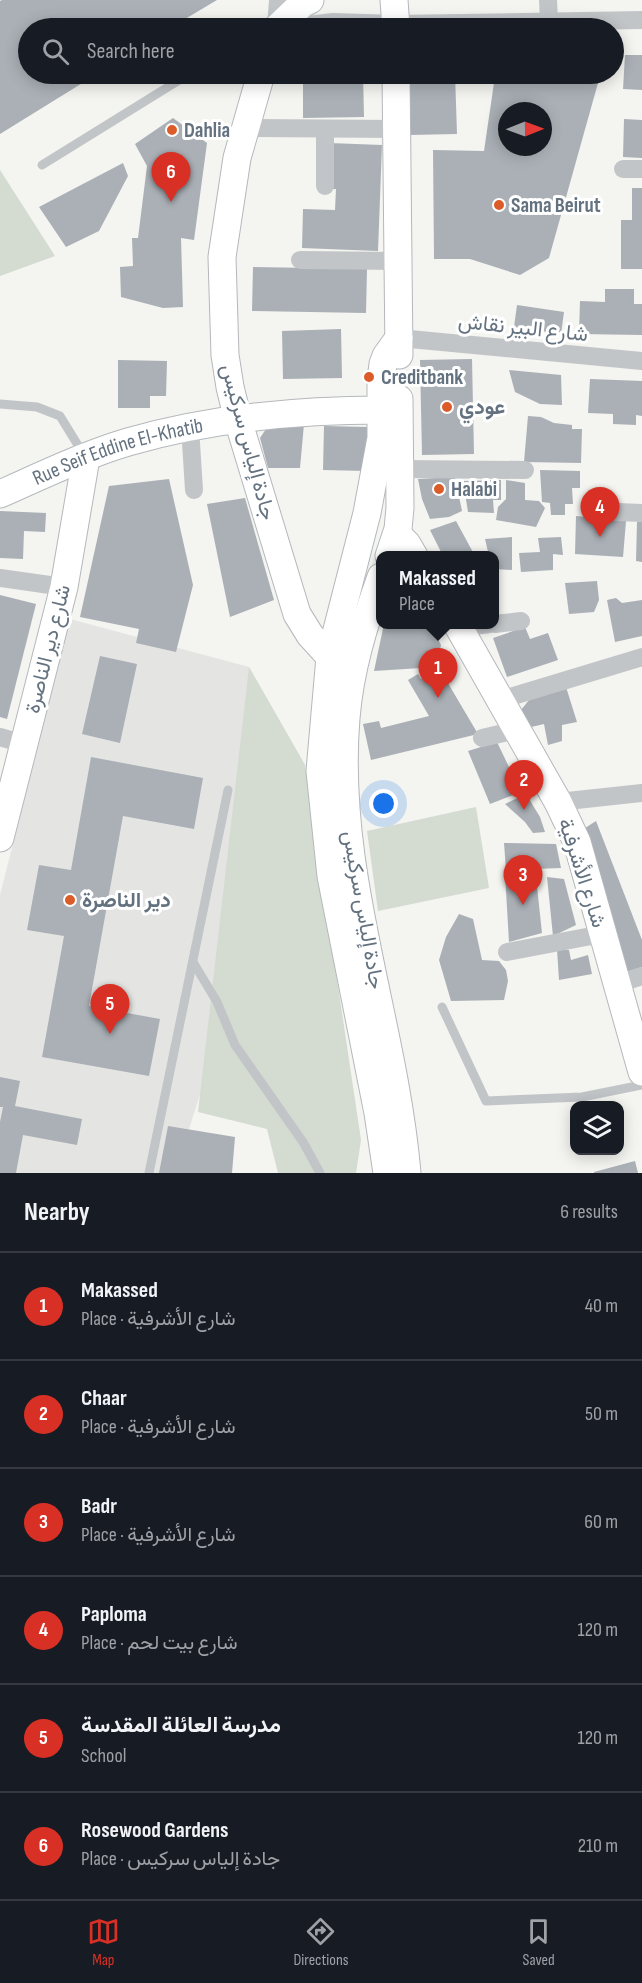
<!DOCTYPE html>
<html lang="en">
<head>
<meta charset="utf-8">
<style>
  :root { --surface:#171b24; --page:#20242c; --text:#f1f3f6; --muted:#9ea1a6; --line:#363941; --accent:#d93025 }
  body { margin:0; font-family:"Sofia Sans Condensed",Vazirmatn,sans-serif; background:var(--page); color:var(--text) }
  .controls { position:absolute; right:18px; bottom:18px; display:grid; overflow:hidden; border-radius:12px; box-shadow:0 3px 15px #0003 }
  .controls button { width:54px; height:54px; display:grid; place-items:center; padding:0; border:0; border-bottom:2px solid var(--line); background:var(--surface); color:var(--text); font:30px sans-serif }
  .compass { position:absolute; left:498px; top:102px; width:54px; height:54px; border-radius:50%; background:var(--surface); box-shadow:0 3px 15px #0003; rotate:89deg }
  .you { position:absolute; left:384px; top:804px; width:21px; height:21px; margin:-15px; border:4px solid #fff; border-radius:50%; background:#1a73e8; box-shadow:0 0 0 9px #1a73e833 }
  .badge { display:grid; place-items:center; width:39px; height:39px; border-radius:50%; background:var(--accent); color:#fff; font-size:20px; font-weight:700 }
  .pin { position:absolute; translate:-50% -50px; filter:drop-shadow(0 2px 3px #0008) }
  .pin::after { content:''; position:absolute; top:32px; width:21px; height:18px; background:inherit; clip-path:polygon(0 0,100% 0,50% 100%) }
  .popup { position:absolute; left:376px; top:551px; width:123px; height:78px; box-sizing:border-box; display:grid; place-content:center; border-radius:12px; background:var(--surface); filter:drop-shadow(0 2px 4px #0005); font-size:20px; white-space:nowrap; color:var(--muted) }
  .popup b { font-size:22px; color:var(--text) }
  .popup::after { content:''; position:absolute; left:50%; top:100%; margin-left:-12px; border:12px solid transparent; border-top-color:var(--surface) }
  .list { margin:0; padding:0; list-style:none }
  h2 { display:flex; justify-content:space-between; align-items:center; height:78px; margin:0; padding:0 24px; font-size:26px }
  h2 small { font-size:20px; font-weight:400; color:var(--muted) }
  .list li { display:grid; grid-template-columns:39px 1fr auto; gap:18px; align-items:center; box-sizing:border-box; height:108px; padding:0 24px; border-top:2px solid var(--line) }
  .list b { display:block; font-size:22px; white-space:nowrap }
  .list p { margin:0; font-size:20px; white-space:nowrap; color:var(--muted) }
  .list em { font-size:20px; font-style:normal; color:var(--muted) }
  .icon { flex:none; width:33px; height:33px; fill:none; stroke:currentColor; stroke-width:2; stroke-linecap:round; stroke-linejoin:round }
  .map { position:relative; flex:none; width:642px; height:1173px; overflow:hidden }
  .search { position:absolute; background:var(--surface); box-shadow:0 3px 15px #0003; left:18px; right:18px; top:18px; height:66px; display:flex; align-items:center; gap:15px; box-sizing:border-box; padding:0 21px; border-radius:33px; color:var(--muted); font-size:22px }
  .sheet { height:726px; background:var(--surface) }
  nav { display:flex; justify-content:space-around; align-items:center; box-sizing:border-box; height:84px; border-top:2px solid var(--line); background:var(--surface); font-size:16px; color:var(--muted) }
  nav a { display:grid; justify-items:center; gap:3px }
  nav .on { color:var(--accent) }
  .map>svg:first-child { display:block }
</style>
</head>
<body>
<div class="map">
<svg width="642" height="1173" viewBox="0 0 642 1173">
  <rect width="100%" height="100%" fill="#f4f4f0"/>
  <path fill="#e4e5e3" d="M70,619l179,48 56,98 -130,408h-175v-278z"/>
  <g fill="#d4dbd1">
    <path d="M0,170l55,86 -55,20z"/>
    <path d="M249,667l56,98 56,375 -5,33h-78l-11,-44 -69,-17z"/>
    <path d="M476,807l13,81 -111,23 -11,-80z"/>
  </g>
  <g fill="#aab0b6" fill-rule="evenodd">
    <path d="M2,0h215l-47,28h-142v46h69l-97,60v-133z"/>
    <path d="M625,55h17v35l-19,-1z"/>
    <path d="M303,74h60l1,43 -61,1z"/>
    <path d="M408,74h47l2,60 -47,1z"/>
    <path d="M523,75l75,8 -49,175 -29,17 -50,-16h-36l-1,-109 51,1 11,-75zM507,111h36v36h-36z"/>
    <path d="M173,118l34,25 -13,97 -13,-2 2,69 -20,1 -42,-11 -1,-30 13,-1 -1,-28h6l9,-72 -12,-22z"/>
    <path d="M624,119l18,1v38l-19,-1z"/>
    <path d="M329,143l53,2 -4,106 -76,-3 1,-39 32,1 1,-21h-9z"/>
    <path d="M123,163l5,13 -29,55 -33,16 -27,-40z"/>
    <path d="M632,188h10v81h-21v-49h11z"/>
    <path d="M253,267l114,2 -1,44 -114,-2z"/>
    <path d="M605,289h29v15h8v31l-63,-1 1,-33 25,1z"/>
    <path d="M517,305l47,7 -3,22 -47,-7z"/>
    <path d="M341,329l1,49 -59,1 -1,-48z"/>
    <path d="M472,359l2,95 -52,1 -2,-95z"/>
    <path d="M118,360l49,1 -1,35h-16v12h-32z"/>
    <path d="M509,370l52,5 1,30 -22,-1 -25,-12z"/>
    <path d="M590,379l52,2v35l-6,-1v10l-23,-1v-10l-25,-1z"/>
    <path d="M528,416l13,1 13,6 18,2v4h10l-1,34 -57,-1z"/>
    <path d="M270,423l34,1 -4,44h-32l-8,-30z"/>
    <path d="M324,426l44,1 -1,44 -44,-1z"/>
    <path d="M540,470l40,1v17h-8l1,16h-8v11h-14l-1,-12 -8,-1z"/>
    <path d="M455,477l7,34 -13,6 -19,2 -8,-20 -4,-20z"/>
    <path d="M169,479l24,106 -17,67 -40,-9 3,-14 -59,-12 29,-131z"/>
    <path d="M501,480v20h-8l1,13 -26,-1 -5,-31z"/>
    <path d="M506,480l19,3v17l14,1 6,7 -9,19 -40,-7 2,-13 8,-8z"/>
    <path d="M245,498l29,102 -44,17 -23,-113z"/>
    <path d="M0,511l46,2 -1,19 -21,-1 -1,28 -23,-1z"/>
    <path d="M576,516l50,5 -3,36 -48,-3z"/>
    <path d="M456,521l19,35h-32l-13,-26z"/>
    <path d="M637,522h5v40l-6,-1z"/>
    <path d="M512,537v33l-17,-1v-13h-6l-4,-17z"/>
    <path d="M561,537l2,18 -10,-1v16l-32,2 -2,-19 21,-1 -2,-14z"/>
    <path d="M597,581l2,19 -5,12 -25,2 -4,-31z"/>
    <path d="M0,595l36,9 -29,115 -7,-2z"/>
    <path d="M616,598l6,5 20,-3v36l-27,6 -8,-42z"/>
    <path d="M384,624h47l10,21 -2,9 -18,14 -47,3z"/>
    <path d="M525,627l5,12 18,-6 10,27 -51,17 -14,-39z"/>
    <path d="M100,656l37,8 -17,79 -38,-9z"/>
    <path d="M439,668l39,66 -107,26 -8,-36 16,-3 2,7 48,-12 -21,-36 10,-6 3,5z"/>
    <path d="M566,687l11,35 -15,3v16l-14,4 -4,-21 -17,4 -6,-18 8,-10z"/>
    <path d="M497,742l24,50 -31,12 -22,-53z"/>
    <path d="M91,757l112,21 -9,51 -71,-13 -34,190 71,13 -11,57 -107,-19 22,-121 -37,-6 12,-65 32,5z"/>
    <path d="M526,794l14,23 5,15 -12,1 -8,-11 -20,-18z"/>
    <path d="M596,821l46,119v27l-16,5 -44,-142z"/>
    <path d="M504,843l52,1 5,24 -55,2z"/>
    <path d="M505,874l31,3 6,56 -33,9z"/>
    <path d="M547,877l17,2 12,46 -23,11z"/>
    <path d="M459,914l14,5 9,41 17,1 7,9 2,11 -4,19 -53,1 -12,-41 7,-23z"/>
    <path d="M557,949l12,1 2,10 17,-5 4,19 -33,6z"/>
    <path d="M0,1077l20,4 -5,25 67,13 -5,26 -54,-10 -7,38h-16v-51l3,-15h-3z"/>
    <path d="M168,1126l67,11 -3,36h-73z"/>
    <path d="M635,1161l3,12h-44v-1z"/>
  </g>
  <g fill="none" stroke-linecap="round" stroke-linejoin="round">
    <g stroke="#b4b8bc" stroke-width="29">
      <g id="secondary">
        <path d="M394,0l2,28"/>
        <path d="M277,28l25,-24 8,-4"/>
        <path d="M261,74l-24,84 -15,99 3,98 5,32 8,33 59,194 13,21 20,22"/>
        <path d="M396,74l3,281"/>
        <path id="s1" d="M0,494c41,-18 84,-39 128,-52 80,-23 171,-32 254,-32"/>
        <path d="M397,534l10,10 7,12"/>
        <path d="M389,556l9,-27 2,-21 -1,-109"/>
        <path d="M381,577c-17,47 -31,92 -35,141 -13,155 48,303 61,455"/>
        <path d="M457,624l101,178 19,40 65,230"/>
        <path d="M0,838l64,-251 22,-129"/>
        <path d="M387,1173l-9,-60 -47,-237 -11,-105 10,-114 37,-144 14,-75v-59l2,-15 3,-8 13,-18"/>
      </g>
    </g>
    <g stroke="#c2c5c8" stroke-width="9">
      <path d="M42,165l147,-91"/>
      <path d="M0,404l37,3 23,9 24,39"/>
      <path d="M193,962l24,40 18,43 68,97 17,31"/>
      <path d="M442,1007l44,94 96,-4 60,-12"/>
      <path d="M149,1173l79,-383"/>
    </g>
    <g stroke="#c2c5c8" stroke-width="18">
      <path d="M548,0l1,22"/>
      <path d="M276,28l2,-28"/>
      <path d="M282,28l51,-6 63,2 246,-4"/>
      <path d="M246,128l151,1"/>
      <path d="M325,129v57"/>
      <path d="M623,169h19"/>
      <path d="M300,260l98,1"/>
      <path d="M399,338l243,23"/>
      <path d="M190,427l4,63"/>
      <path d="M401,469l124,1"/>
      <path d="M594,511l48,2"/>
      <path d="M0,578l64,9"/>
      <path d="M495,624l26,-3"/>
      <path d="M459,628l30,-4"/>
      <path d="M500,700l142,-43"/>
      <path d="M0,737l24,7"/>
      <path d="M482,738l35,-8"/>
      <path d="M558,802l84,-9"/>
      <path d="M507,952l95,-18"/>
      <path d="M618,984l24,-8"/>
    </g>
    <use href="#secondary" stroke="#fff" stroke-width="27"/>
  </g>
  <g fill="#db5c29" stroke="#fff" stroke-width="2">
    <circle cx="172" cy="130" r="6"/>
    <circle cx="499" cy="205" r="6"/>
    <circle cx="369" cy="377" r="6"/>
    <circle cx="447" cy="407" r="6"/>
    <circle cx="439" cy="489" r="6"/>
    <circle cx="70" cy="900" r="6"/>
  </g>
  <g text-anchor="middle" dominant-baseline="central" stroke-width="6" stroke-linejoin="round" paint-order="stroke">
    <g font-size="21" font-weight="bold" fill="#647280" stroke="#fff" text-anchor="start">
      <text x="184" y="130">Dahlia</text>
      <text x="511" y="205">Sama Beirut</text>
      <text x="381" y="377">Creditbank</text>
      <text x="459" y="407">عودي</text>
      <text x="451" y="489">Halabi</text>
      <text x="82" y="900">دير الناصرة</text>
    </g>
    <g font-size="21" fill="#647280" stroke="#fff">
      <text transform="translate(523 328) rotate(6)">شارع البير نقاش</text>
      <text transform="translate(248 442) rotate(75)">جادة إلياس سركيس</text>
      <text stroke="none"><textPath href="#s1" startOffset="126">Rue Seif Eddine El-Khatib</textPath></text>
      <text transform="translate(48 649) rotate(-76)">شارع دير الناصرة</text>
      <text transform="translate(582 873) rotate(72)">شارع الأشرفية</text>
      <text transform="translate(363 910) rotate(80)">جادة إلياس سركيس</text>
    </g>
  </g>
</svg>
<div class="controls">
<button><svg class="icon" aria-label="layers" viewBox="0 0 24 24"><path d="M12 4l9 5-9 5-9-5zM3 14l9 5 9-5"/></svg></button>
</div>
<svg class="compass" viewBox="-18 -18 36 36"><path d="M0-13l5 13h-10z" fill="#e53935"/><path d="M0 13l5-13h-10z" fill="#9ea1a6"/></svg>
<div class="you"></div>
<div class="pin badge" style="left:438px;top:698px">1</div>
<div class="popup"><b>Makassed</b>Place</div>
<div class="pin badge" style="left:524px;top:810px">2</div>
<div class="pin badge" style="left:523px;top:905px">3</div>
<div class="pin badge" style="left:600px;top:537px">4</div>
<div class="pin badge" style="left:110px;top:1034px">5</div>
<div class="pin badge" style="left:171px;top:202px">6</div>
<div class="search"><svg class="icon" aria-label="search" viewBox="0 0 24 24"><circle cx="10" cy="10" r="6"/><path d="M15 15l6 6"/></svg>Search here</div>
</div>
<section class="sheet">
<h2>Nearby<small>6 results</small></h2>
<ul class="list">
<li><span class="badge">1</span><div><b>Makassed</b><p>Place · شارع الأشرفية</p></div><em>40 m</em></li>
<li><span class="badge">2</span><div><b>Chaar</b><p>Place · شارع الأشرفية</p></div><em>50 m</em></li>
<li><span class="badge">3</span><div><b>Badr</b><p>Place · شارع الأشرفية</p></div><em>60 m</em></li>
<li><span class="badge">4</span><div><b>Paploma</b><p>Place · شارع بيت لحم</p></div><em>120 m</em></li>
<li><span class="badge">5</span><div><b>مدرسة العائلة المقدسة</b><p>School</p></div><em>120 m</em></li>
<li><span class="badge">6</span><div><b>Rosewood Gardens</b><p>Place · جادة إلياس سركيس</p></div><em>210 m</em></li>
</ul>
</section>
<nav>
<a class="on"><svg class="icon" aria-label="map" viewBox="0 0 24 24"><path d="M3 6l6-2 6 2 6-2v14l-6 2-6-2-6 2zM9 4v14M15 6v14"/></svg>Map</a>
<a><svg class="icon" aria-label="directions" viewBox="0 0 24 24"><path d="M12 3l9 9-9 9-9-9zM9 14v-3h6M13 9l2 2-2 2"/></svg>Directions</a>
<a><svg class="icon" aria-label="saved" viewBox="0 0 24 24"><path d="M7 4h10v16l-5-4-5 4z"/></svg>Saved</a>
</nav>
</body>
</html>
